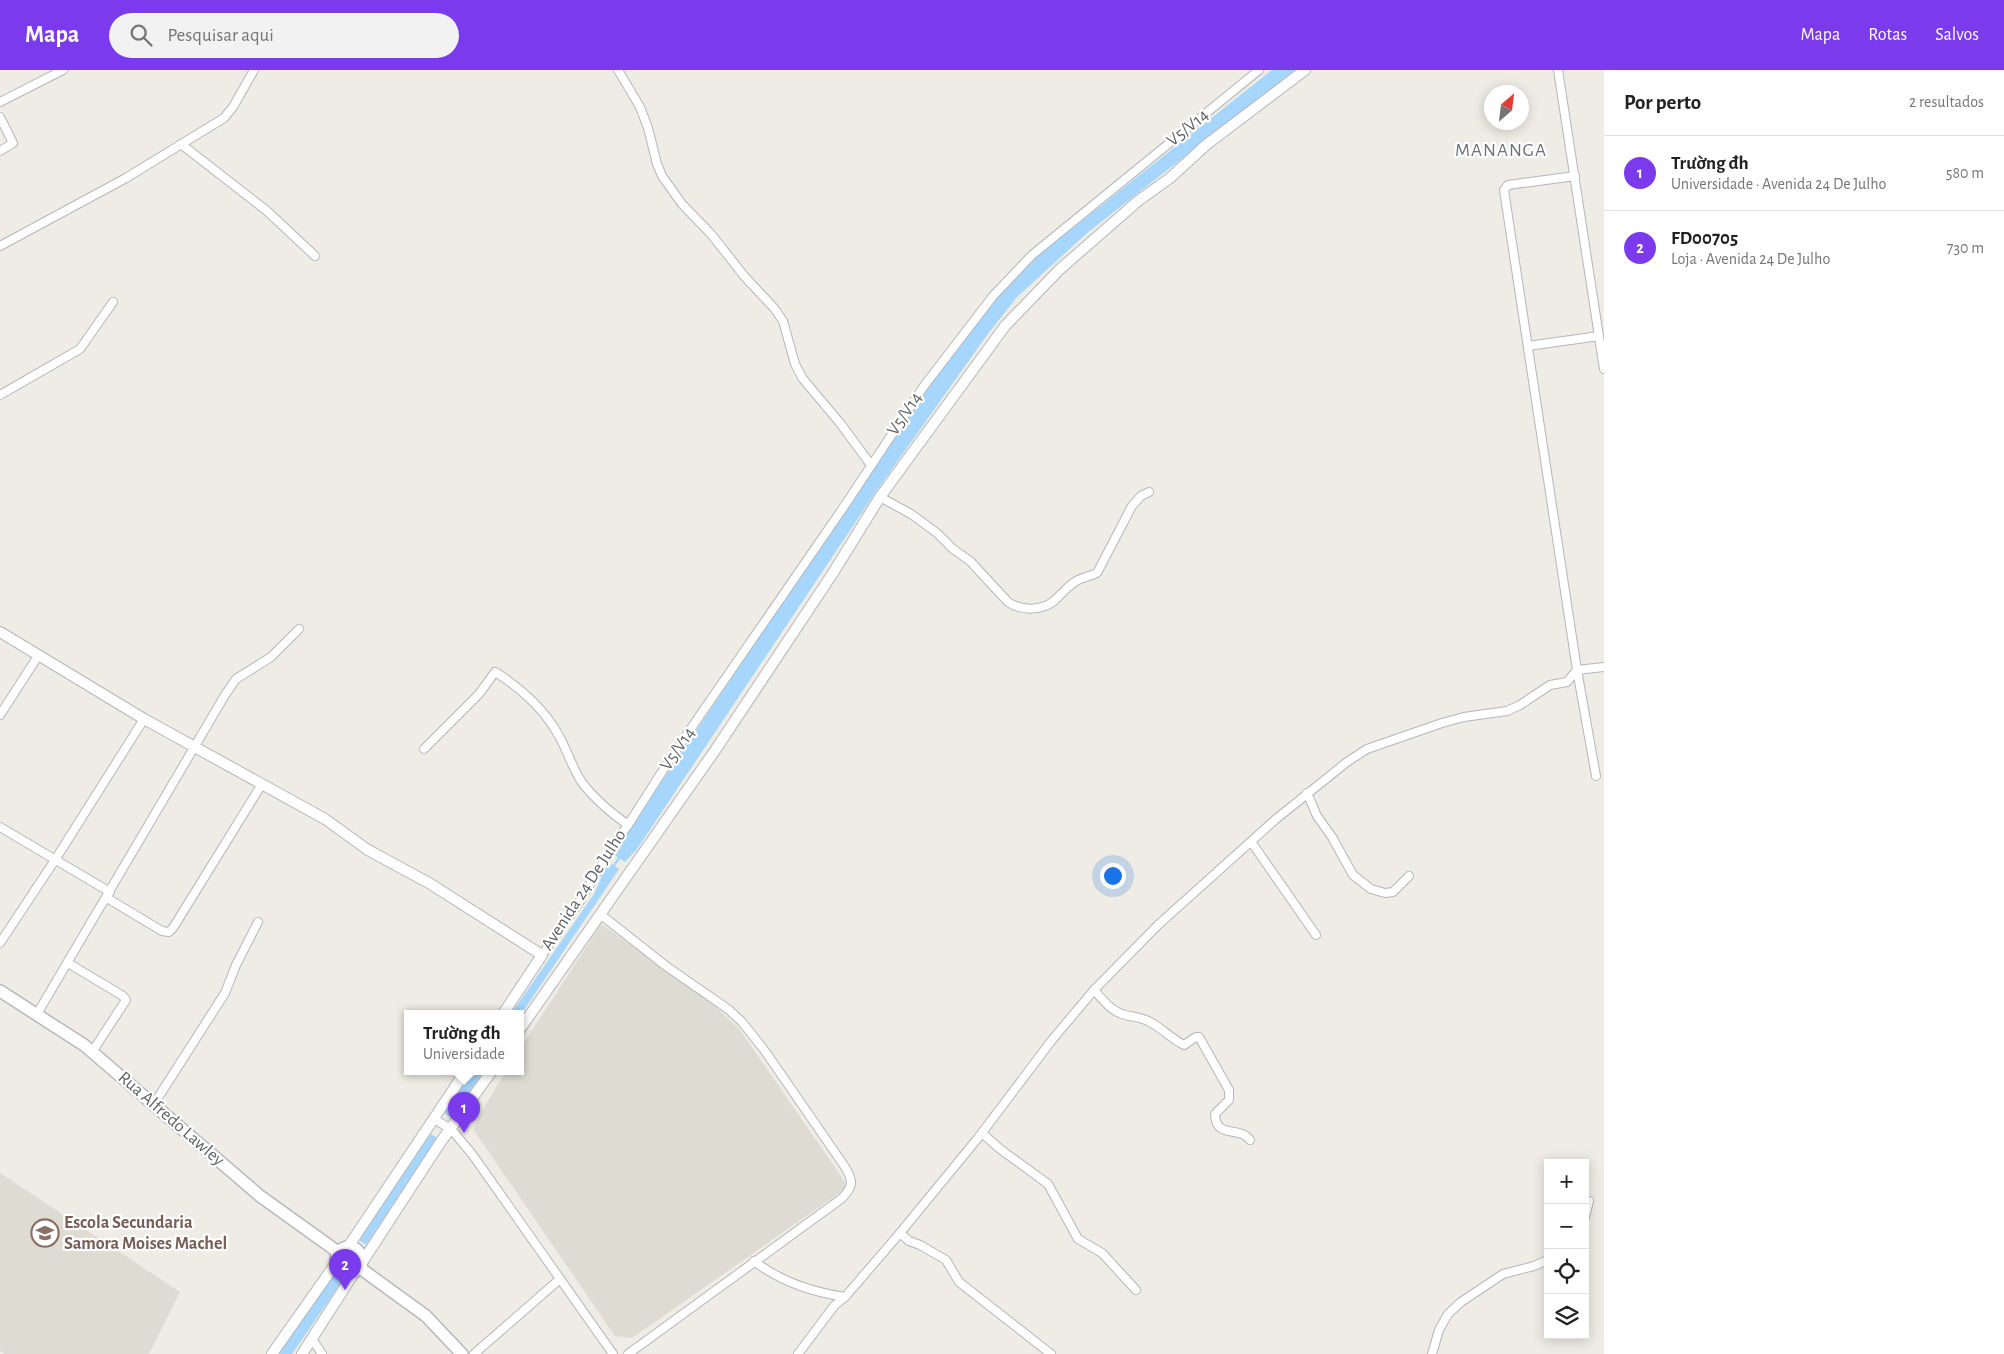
<!DOCTYPE html>
<html lang="pt">
<head>
<meta charset="utf-8">
<style>
  :root { --surface:#fff; --page:#f2f2f2; --text:#222; --muted:#767676; --line:#e0e0e0; --accent:#7c3aed }
  body { margin:0; font-family:"Alegreya Sans",sans-serif; background:var(--page); color:var(--text) }
  .controls { position:absolute; right:15px; bottom:15px; display:grid; overflow:hidden; border-radius:0px; box-shadow:0 2px 12px #0003 }
  .controls button { width:45px; height:45px; display:grid; place-items:center; padding:0; border:0; border-bottom:1px solid var(--line); background:var(--surface); color:var(--text); font:25px sans-serif }
  .compass { position:absolute; left:1484px; top:15px; width:45px; height:45px; border-radius:50%; background:var(--surface); box-shadow:0 2px 12px #0003; rotate:28deg }
  .you { position:absolute; left:1112px; top:805px; width:18px; height:18px; margin:-12px; border:4px solid #fff; border-radius:50%; background:#1a73e8; box-shadow:0 0 0 8px #1a73e833 }
  .badge { display:grid; place-items:center; width:32px; height:32px; border-radius:50%; background:var(--accent); color:#fff; font-size:16px; font-weight:700 }
  .pin { position:absolute; translate:-50% -41px; filter:drop-shadow(0 1px 2px #0008) }
  .pin::after { content:''; position:absolute; top:26px; width:18px; height:15px; background:inherit; clip-path:polygon(0 0,100% 0,50% 100%) }
  .popup { position:absolute; left:404px; top:940px; width:120px; height:65px; box-sizing:border-box; display:grid; place-content:center; border-radius:0px; background:var(--surface); filter:drop-shadow(0 1px 4px #0005); font-size:16px; white-space:nowrap; color:var(--muted) }
  .popup b { font-size:19px; color:var(--text) }
  .popup::after { content:''; position:absolute; left:50%; top:100%; margin-left:-10px; border:10px solid transparent; border-top-color:var(--surface) }
  .list { margin:0; padding:0; list-style:none }
  h2 { display:flex; justify-content:space-between; align-items:center; height:65px; margin:0; padding:0 20px; font-size:21px }
  h2 small { font-size:16px; font-weight:400; color:var(--muted) }
  .list li { display:grid; grid-template-columns:32px 1fr auto; gap:15px; align-items:center; box-sizing:border-box; height:75px; padding:0 20px; border-top:1px solid var(--line) }
  .list b { display:block; font-size:19px; white-space:nowrap }
  .list p { margin:0; font-size:16px; white-space:nowrap; color:var(--muted) }
  .list em { font-size:16px; font-style:normal; color:var(--muted) }
  .icon { flex:none; width:28px; height:28px; fill:none; stroke:currentColor; stroke-width:2; stroke-linecap:round; stroke-linejoin:round }
  .map { position:relative; flex:none; width:1604px; height:1284px; overflow:hidden }
  header { display:flex; align-items:center; gap:30px; box-sizing:border-box; height:70px; padding:0 25px; background:var(--accent); color:#fff }
  header strong { font-size:24px }
  nav { display:flex; gap:28px; margin-inline-start:auto; font-size:18px }
  .search { width:350px; height:45px; background:var(--page); display:flex; align-items:center; gap:12px; box-sizing:border-box; padding:0 18px; border-radius:28px; color:var(--muted); font-size:19px }
  main { display:flex }
  aside { flex:1; background:var(--surface) }
  .map>svg:first-child { display:block }
</style>
</head>
<body>
<header>
<strong>Mapa</strong>
<div class="search"><svg class="icon" aria-label="search" viewBox="0 0 24 24"><circle cx="10" cy="10" r="6"/><path d="M15 15l6 6"/></svg>Pesquisar aqui</div>
<nav><a>Mapa</a><a>Rotas</a><a>Salvos</a></nav>
</header>
<main>
<div class="map">
<svg width="1604" height="1284" viewBox="0 0 1604 1284">
  <rect width="100%" height="100%" fill="#eeece4"/>
  <g fill="#dedbd2">
    <path d="M601,854l101,70 38,36 105,152v7l-213,149 -17,-2 -142,-207 11,-22 22,-35h14v-23z"/>
    <path d="M0,1103l180,119 -31,62h-144l-5,-3z"/>
  </g>
  <g fill="#a6d6fc">
    <path d="M1272,0h23l-208,163 -70,64 -30,38 -112,158 -238,356 -12,13 -12,-8 314,-466 62,-83 51,-51z"/>
    <path d="M608,792l11,7 -99,147v-2h-9l83,-120z"/>
    <path d="M472,1002h11l-31,46 -8,-5z"/>
    <path d="M428,1062l9,6 -71,107 -7,-5z"/>
    <path d="M333,1205l9,6 -50,73h-13z"/>
  </g>
  <g fill="none" stroke-linecap="round" stroke-linejoin="round">
    <path stroke="#a6d6fc" stroke-width="2.5" d="M613,797l8,-12"/>
    <g stroke="#b4b6bb" stroke-width="10">
      <g id="minor">
        <path d="M618,0l22,37 8,21 9,36 5,12 20,28 29,30 34,43 29,31 9,13 12,43 8,15 37,44 31,42"/>
        <path d="M1558,0l46,299"/>
        <path d="M0,32l63,-32"/>
        <path d="M0,47l13,26 -13,8"/>
        <path d="M181,74l86,67 48,45"/>
        <path d="M1575,106l-67,9 -4,5 73,480 19,106"/>
        <path d="M0,176l126,-68 98,-60 9,-11 21,-37"/>
        <path d="M1528,276l71,-10"/>
        <path d="M0,325l80,-46 33,-47"/>
        <path d="M880,427l31,17 26,19 16,16 17,12 38,41c13,9 33,9 46,-1 8,-7 14,-16 24,-21 6,-3 13,-4 19,-7l35,-67 9,-10 8,-4"/>
        <path d="M0,645l38,-59"/>
        <path d="M424,679l55,-55 16,-22c25,15 50,38 64,64 8,14 13,31 22,45 12,17 29,31 47,44l-17,24 -31,52 -38,54"/>
        <path d="M1307,723l10,23 15,21 21,38 18,14 14,4 8,-1 16,-16"/>
        <path d="M628,755l46,-72 169,-245 81,-122 69,-90 39,-41 227,-185"/>
        <path d="M0,757l110,65"/>
        <path d="M1252,773l64,92"/>
        <path d="M107,828l55,33 7,1 4,-4 89,-144"/>
        <path d="M600,844l66,52 62,43 14,13 23,29 78,113c10,15 12,22 -2,35l-213,155"/>
        <path d="M0,873l55,-83 89,-141"/>
        <path d="M68,893l55,33 3,4 -34,52"/>
        <path d="M1094,920c9,10 18,22 31,25 8,2 15,2 23,6 13,6 22,17 36,24l12,-8h3l30,53v10l-14,14c1,26 24,11 35,26"/>
        <path d="M37,944l188,-319 11,-16 35,-22 28,-28"/>
        <path d="M154,1034l71,-111 11,-28 22,-43"/>
        <path d="M434,1049l17,10 21,25 141,200"/>
        <path d="M982,1063l18,16 48,35 30,55 24,14 34,37"/>
        <path d="M1585,1147l4,-16"/>
        <path d="M900,1163l9,8 11,4 26,15 13,22 92,72"/>
        <path d="M754,1191c27,21 57,31 91,36"/>
        <path d="M312,1269l10,15"/>
        <path d="M474,1284l86,-75"/>
        <path d="M798,1284l36,-48 11,-9 55,-64 78,-95 74,-98 42,-50 64,-65 118,-106 71,-57 20,-13 75,-26 22,-6 43,-6 13,-6 30,-20 17,-3 10,-12 27,-3"/>
        <path d="M1432,1284l7,-24 9,-16 13,-12 42,-28 31,-8 14,-6"/>
      </g>
    </g>
    <g stroke="#b4b6bb" stroke-width="12">
      <g id="tertiary">
        <path d="M0,562l144,87 181,100 43,31 61,33 113,72 -39,59"/>
        <path d="M520,959l196,-280 117,-176 47,-76 125,-171 54,-56 79,-69 32,-23 36,-33 99,-75"/>
        <path d="M348,1177l117,-175"/>
        <path d="M363,1191l77,-118 51,-71"/>
        <path d="M272,1284l64,-91"/>
        <path d="M302,1284l52,-81"/>
      </g>
    </g>
    <g stroke="#b5b8be" stroke-width="14">
      <g id="secondary">
        <path d="M0,921l84,54 176,151 78,56"/>
        <circle cx="349" cy="1190" r="13"/>
        <path d="M360,1198l66,48 36,38"/>
      </g>
    </g>
    <use href="#minor" stroke="#fff" stroke-width="8"/>
    <use href="#tertiary" stroke="#fff" stroke-width="10"/>
    <use href="#secondary" stroke="#fff" stroke-width="11"/>
  </g>
  <defs>
    <g id="school-ring" transform="scale(1.4375)"><circle r="9.5" fill="#fff" stroke="#8d6e63" stroke-width="1.5"/><path d="M0-5L7-2L0 1L-7-2ZM-4 1L0 2.5L4 1V4Q0 6-4 4Z" fill="#8d6e63"/></g>
  </defs>
  <g fill-rule="evenodd">
    <use href="#school-ring" x="45" y="1163"/>
  </g>
  <g text-anchor="middle" dominant-baseline="central" stroke-width="4.5" stroke-linejoin="round" paint-order="stroke">
    <g font-size="18" fill="#5c6064" stroke="#fff">
      <text transform="translate(1188 58) rotate(-39)">V5/V14</text>
      <text transform="translate(905 344) rotate(-56)">V5/V14</text>
      <text transform="translate(678 679) rotate(-56)">V5/V14</text>
      <text transform="translate(584 820) rotate(-57)">Avenida 24 De Julho</text>
      <text transform="translate(171 1049) rotate(41)">Rua Alfredo Lawley</text>
    </g>
    <g font-size="18" font-weight="bold" fill="#785e54" stroke="#fff" text-anchor="start">
      <text x="64" y="1153">Escola Secundaria<tspan x="64" dy="21">Samora Moises Machel</tspan></text>
    </g>
    <g font-size="19" letter-spacing="1" fill="#6d7176" stroke="#fff">
      <text x="1501" y="80">MANANGA</text>
    </g>
  </g>
</svg>
<div class="controls">
<button>+</button>
<button>−</button>
<button><svg class="icon" aria-label="locate" viewBox="0 0 24 24"><circle cx="12" cy="12" r="6"/><path d="M12 2v4M12 18v4M2 12h4M18 12h4"/></svg></button>
<button><svg class="icon" aria-label="layers" viewBox="0 0 24 24"><path d="M12 4l9 5-9 5-9-5zM3 14l9 5 9-5"/></svg></button>
</div>
<svg class="compass" viewBox="-18 -18 36 36"><path d="M0-13l5 13h-10z" fill="#e53935"/><path d="M0 13l5-13h-10z" fill="#767676"/></svg>
<div class="you"></div>
<div class="pin badge" style="left:464px;top:1063px">1</div>
<div class="popup"><b>Trường đh</b>Universidade</div>
<div class="pin badge" style="left:345px;top:1220px">2</div>
</div>
<aside>
<h2>Por perto<small>2 resultados</small></h2>
<ul class="list">
<li><span class="badge">1</span><div><b>Trường đh</b><p>Universidade · Avenida 24 De Julho</p></div><em>580 m</em></li>
<li><span class="badge">2</span><div><b>FD00705</b><p>Loja · Avenida 24 De Julho</p></div><em>730 m</em></li>
</ul>
</aside>
</main>
</body>
</html>
